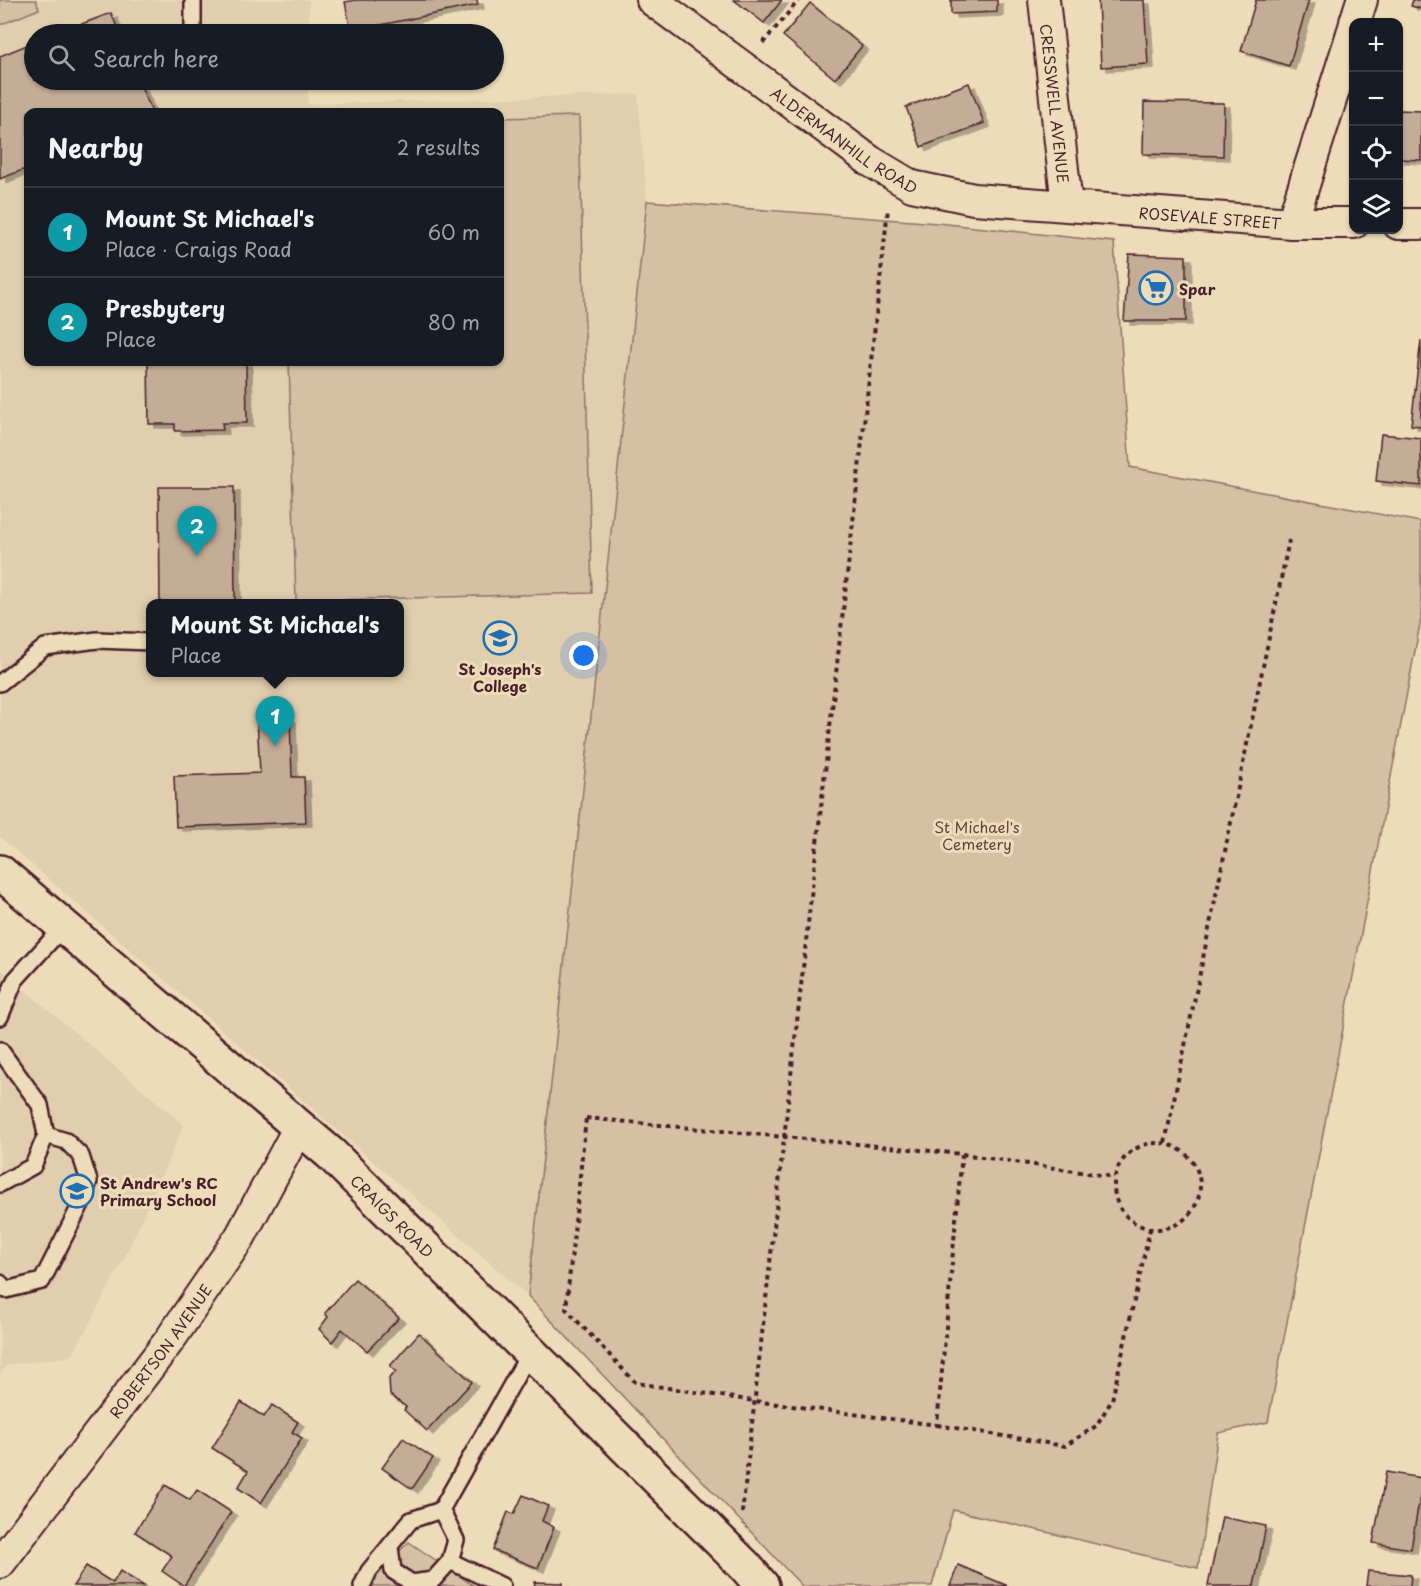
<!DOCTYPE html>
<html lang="en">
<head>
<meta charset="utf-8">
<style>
  :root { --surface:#171b24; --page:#20242c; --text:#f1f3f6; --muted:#9ea1a6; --line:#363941; --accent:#ea580c }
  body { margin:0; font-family:"Playpen Sans",sans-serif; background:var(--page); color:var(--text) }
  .controls { position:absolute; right:18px; top:18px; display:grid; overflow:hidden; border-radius:12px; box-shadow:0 2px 4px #0004 }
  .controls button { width:54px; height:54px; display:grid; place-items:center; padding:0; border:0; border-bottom:2px solid var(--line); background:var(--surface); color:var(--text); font:30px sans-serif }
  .you { position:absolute; left:584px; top:656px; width:21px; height:21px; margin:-15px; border:4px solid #fff; border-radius:50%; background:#1a73e8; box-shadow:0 0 0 9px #1a73e833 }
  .badge { display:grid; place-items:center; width:39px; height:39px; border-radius:50%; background:var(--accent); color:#fff; font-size:20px; font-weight:700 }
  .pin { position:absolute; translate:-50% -50px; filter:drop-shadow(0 2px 3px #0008) }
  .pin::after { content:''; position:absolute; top:32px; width:21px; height:18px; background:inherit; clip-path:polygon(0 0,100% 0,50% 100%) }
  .popup { position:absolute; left:146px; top:599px; width:258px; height:78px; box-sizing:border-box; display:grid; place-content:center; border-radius:12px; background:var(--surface); filter:drop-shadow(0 2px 4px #0005); font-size:20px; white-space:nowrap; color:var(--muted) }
  .popup b { font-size:22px; color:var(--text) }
  .popup::after { content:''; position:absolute; left:50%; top:100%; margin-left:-12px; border:12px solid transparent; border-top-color:var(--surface) }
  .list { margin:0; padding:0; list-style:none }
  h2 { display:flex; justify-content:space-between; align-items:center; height:78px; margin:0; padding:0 24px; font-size:26px }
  h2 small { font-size:20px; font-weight:400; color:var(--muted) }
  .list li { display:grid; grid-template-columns:39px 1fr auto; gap:18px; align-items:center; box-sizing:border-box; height:90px; padding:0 24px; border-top:2px solid var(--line) }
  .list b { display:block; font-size:22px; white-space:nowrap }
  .list p { margin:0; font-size:20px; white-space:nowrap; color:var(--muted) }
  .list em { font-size:20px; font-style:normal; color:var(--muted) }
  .icon { flex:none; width:33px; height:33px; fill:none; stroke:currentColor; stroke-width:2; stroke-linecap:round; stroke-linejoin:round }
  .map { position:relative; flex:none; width:1421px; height:1586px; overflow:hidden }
  .search { position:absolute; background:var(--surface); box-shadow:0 2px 4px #0004; left:24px; top:24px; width:480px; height:66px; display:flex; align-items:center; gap:15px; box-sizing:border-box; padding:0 21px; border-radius:33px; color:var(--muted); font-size:22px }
  .panel { position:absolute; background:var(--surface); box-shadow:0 2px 4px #0004; left:24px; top:108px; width:480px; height:258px; border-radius:12px }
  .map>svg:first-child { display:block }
</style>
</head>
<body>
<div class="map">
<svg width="1421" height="1586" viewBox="0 0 1421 1586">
  <defs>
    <filter id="shadow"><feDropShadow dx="6" dy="4" stdDeviation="0" flood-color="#0004"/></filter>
  </defs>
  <rect width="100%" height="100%" fill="#eddcb9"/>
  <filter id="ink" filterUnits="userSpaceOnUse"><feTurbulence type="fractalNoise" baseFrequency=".0167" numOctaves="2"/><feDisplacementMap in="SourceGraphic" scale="12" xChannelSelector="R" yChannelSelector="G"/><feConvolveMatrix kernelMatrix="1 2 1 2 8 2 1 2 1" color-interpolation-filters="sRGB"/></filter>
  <g filter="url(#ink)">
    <g fill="#e1ceaf" fill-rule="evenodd">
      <path d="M0,0h309v34h-275v46h274v24l330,-10 9,107 -56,531 -63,564 -528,-459zM28,112h472v250h-472zM150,604h250v68h-250z"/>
      <path d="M0,969l184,156 -59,132 -53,99 -64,9 -8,9z"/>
    </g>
    <g fill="#d5c0a4" stroke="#907068" stroke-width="1.5">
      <path d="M0,0h36l3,9 -39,16z"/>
      <path d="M579,116l13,477 -296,8 -7,-239h211v-244z"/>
      <path d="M647,201l291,22 176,19 16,225 291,55v97l-153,803 -50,11 -20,135 -245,-58 -21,76h-130l-274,-290z"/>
      <path d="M409,1542l65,44h-112z"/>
    </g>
    <g fill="#c4ad97" stroke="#4a1f2b" stroke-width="1.5" filter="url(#shadow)">
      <path d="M356,0h121l1,5 -127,26 -6,-29z"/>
      <path d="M734,0h48l-18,23z"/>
      <path d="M951,0h46v12l-46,2z"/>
      <path d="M1098,0h46l4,64 -47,3z"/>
      <path d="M1256,0h53l-20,66 -48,-15z"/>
      <path d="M1413,0h8v9l-10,-3z"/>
      <path d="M810,3l52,43 -27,33 -52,-43z"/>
      <path d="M111,13l9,21h-65z"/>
      <path d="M34,42v38h104l14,32h-124v56l-28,11v-123z"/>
      <path d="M969,83l15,40 -63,24 -15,-40z"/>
      <path d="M1144,102l80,1 -1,53 -80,-2z"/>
      <path d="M1398,110l23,1v49l-23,-1z"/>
      <path d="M1129,254l57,2v65h-62z"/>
      <path d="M1421,340v86l-10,-1z"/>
      <path d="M148,362h98l1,61h-25l1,7 -48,1v-7h-26z"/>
      <path d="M1381,434l40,4v48l-45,-5z"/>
      <path d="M159,487h75l1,117h-75z"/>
      <path d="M290,718l2,59h12l2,45 -130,5 -2,-51 86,-3 -3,-54z"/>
      <path d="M355,1279l44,39 -32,33 -25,-22 -10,13 -13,-13 9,-12 -3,-4z"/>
      <path d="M419,1333l53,49 -45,49 -23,-21 2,-3 -16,-12 -1,-17 7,-6 -6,-6z"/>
      <path d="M241,1402l23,15 8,-12 26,17 -6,10 10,6 -41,65 -23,-15 10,-17 -36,-23z"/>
      <path d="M403,1438l30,20 -21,31 -30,-21z"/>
      <path d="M1386,1472l35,6v12l-10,59 -38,-6z"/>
      <path d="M165,1485l25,15 7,-10 34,22 -47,74 -22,-15 10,-15 -37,-24z"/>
      <path d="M523,1495l25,11 -6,15 12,6 -16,41 -45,-18 15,-38 6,2z"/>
      <path d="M1222,1517l44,9 -12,60h-46z"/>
      <path d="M958,1565l50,21h-58z"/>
      <path d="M86,1566l27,17 7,-12 24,15h-71z"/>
      <path d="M1368,1571l43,4 -1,11h-44z"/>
      <path d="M534,1582l29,1v3h-28z"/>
    </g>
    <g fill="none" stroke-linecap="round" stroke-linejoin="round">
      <g stroke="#4a1f2b" stroke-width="20">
        <g id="service">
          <path d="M193,0v34"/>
          <path d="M0,683l45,-36 52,-7 53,2"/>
          <path d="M0,1017l15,-37 49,-54"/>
          <path d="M0,1050l40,55 6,30 -13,31 -33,18"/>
          <path d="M0,1283l6,7 36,-9 40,-79 7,-21 -8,-25 -15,-15 -20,-6"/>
          <path d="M441,1510l15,30 -6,21 52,25"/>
          <path d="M390,1547l3,24 19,12 21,-3 17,-19"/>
          <path d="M362,1586l7,-15 42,-51 30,-10 89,-158"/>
        </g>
      </g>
      <g stroke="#4a1f2b" stroke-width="34">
        <g id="minor">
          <path id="s1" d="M652,0l218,161 42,25 62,13 318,24h62"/>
          <path id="s2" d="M1044,0l23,205"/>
          <path d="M1355,22l7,-22"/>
          <path d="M1292,223l62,-196"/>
          <path d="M1398,224h23"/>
          <path id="s3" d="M0,1563l169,-222 71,-104 59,-110"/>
        </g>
      </g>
      <g stroke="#4a1f2b" stroke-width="38">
        <g id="tertiary">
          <path id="s4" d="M0,872l331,282 415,413 16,19"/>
        </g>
      </g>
      <g stroke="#4a1f2b" stroke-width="4" stroke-dasharray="4.5 4.5" stroke-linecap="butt">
        <path d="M763,43l36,-43"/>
        <path d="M586,1118l376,36 -25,271 -183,-24 -118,-18 -70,-74z"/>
        <circle cx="1157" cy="1186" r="43"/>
        <path d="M1165,1143l124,-603"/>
        <path d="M962,1154l152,23"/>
        <path d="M937,1425l128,21 31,-20 16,-26 38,-171"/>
        <path d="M742,1513l146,-1304"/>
      </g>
      <use href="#service" stroke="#eddcb9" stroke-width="15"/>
      <use href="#minor" stroke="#eddcb9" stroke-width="30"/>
      <use href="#tertiary" stroke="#eddcb9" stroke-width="33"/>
    </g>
  </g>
  <defs>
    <g id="supermarket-ring" transform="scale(1.725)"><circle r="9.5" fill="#eddcb9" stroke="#1f6fb2" stroke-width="1.5"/><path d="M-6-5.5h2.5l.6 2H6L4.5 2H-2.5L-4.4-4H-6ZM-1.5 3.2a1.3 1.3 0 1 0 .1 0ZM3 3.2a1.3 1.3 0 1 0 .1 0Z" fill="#1f6fb2"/></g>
    <g id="school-ring" transform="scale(1.725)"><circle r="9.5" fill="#eddcb9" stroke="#1f6fb2" stroke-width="1.5"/><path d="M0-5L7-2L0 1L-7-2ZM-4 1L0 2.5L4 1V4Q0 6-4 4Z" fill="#1f6fb2"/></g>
  </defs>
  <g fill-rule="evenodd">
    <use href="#supermarket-ring" x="1156" y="288"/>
    <use href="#school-ring" x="500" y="638"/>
    <use href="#school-ring" x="77" y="1191"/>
  </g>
  <g text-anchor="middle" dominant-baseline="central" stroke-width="6" stroke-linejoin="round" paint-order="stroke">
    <g font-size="15" fill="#4a1f2b" stroke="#eddcb9">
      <text stroke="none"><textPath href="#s2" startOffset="104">CRESSWELL AVENUE</textPath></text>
      <text stroke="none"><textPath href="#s1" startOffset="238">ALDERMANHILL ROAD</textPath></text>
      <text stroke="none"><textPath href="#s1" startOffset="620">ROSEVALE STREET</textPath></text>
      <text stroke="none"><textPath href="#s4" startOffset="522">CRAIGS ROAD</textPath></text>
      <text stroke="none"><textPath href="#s3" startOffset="266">ROBERTSON AVENUE</textPath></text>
    </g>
    <g font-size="15" font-weight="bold" fill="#4a1f2b" stroke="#eddcb9" text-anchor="start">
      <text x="1179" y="288">Spar</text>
      <text x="500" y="668" text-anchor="middle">St Joseph's<tspan x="500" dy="17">College</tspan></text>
      <text x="100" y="1182">St Andrew's RC<tspan x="100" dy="17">Primary School</tspan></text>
    </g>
    <g font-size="15" fill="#663f43" stroke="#eddcb9">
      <text x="977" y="826">St Michael's<tspan x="977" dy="17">Cemetery</tspan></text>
    </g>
  </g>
</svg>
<div class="controls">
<button>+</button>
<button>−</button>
<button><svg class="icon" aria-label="locate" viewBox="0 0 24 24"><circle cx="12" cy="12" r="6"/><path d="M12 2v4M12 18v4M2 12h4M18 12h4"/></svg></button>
<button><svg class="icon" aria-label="layers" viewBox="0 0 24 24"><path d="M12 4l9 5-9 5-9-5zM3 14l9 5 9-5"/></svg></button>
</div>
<div class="you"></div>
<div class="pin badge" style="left:275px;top:746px;background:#0f9aa8">1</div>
<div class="popup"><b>Mount St Michael's</b>Place</div>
<div class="pin badge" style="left:197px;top:556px;background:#0f9aa8">2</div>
<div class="search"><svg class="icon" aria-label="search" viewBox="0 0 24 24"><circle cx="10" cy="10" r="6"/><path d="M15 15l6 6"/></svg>Search here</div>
<section class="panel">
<h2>Nearby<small>2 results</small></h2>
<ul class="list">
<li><span class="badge" style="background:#0f9aa8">1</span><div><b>Mount St Michael's</b><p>Place · Craigs Road</p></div><em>60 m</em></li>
<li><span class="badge" style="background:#0f9aa8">2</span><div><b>Presbytery</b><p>Place</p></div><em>80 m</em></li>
</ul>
</section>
</div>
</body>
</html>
